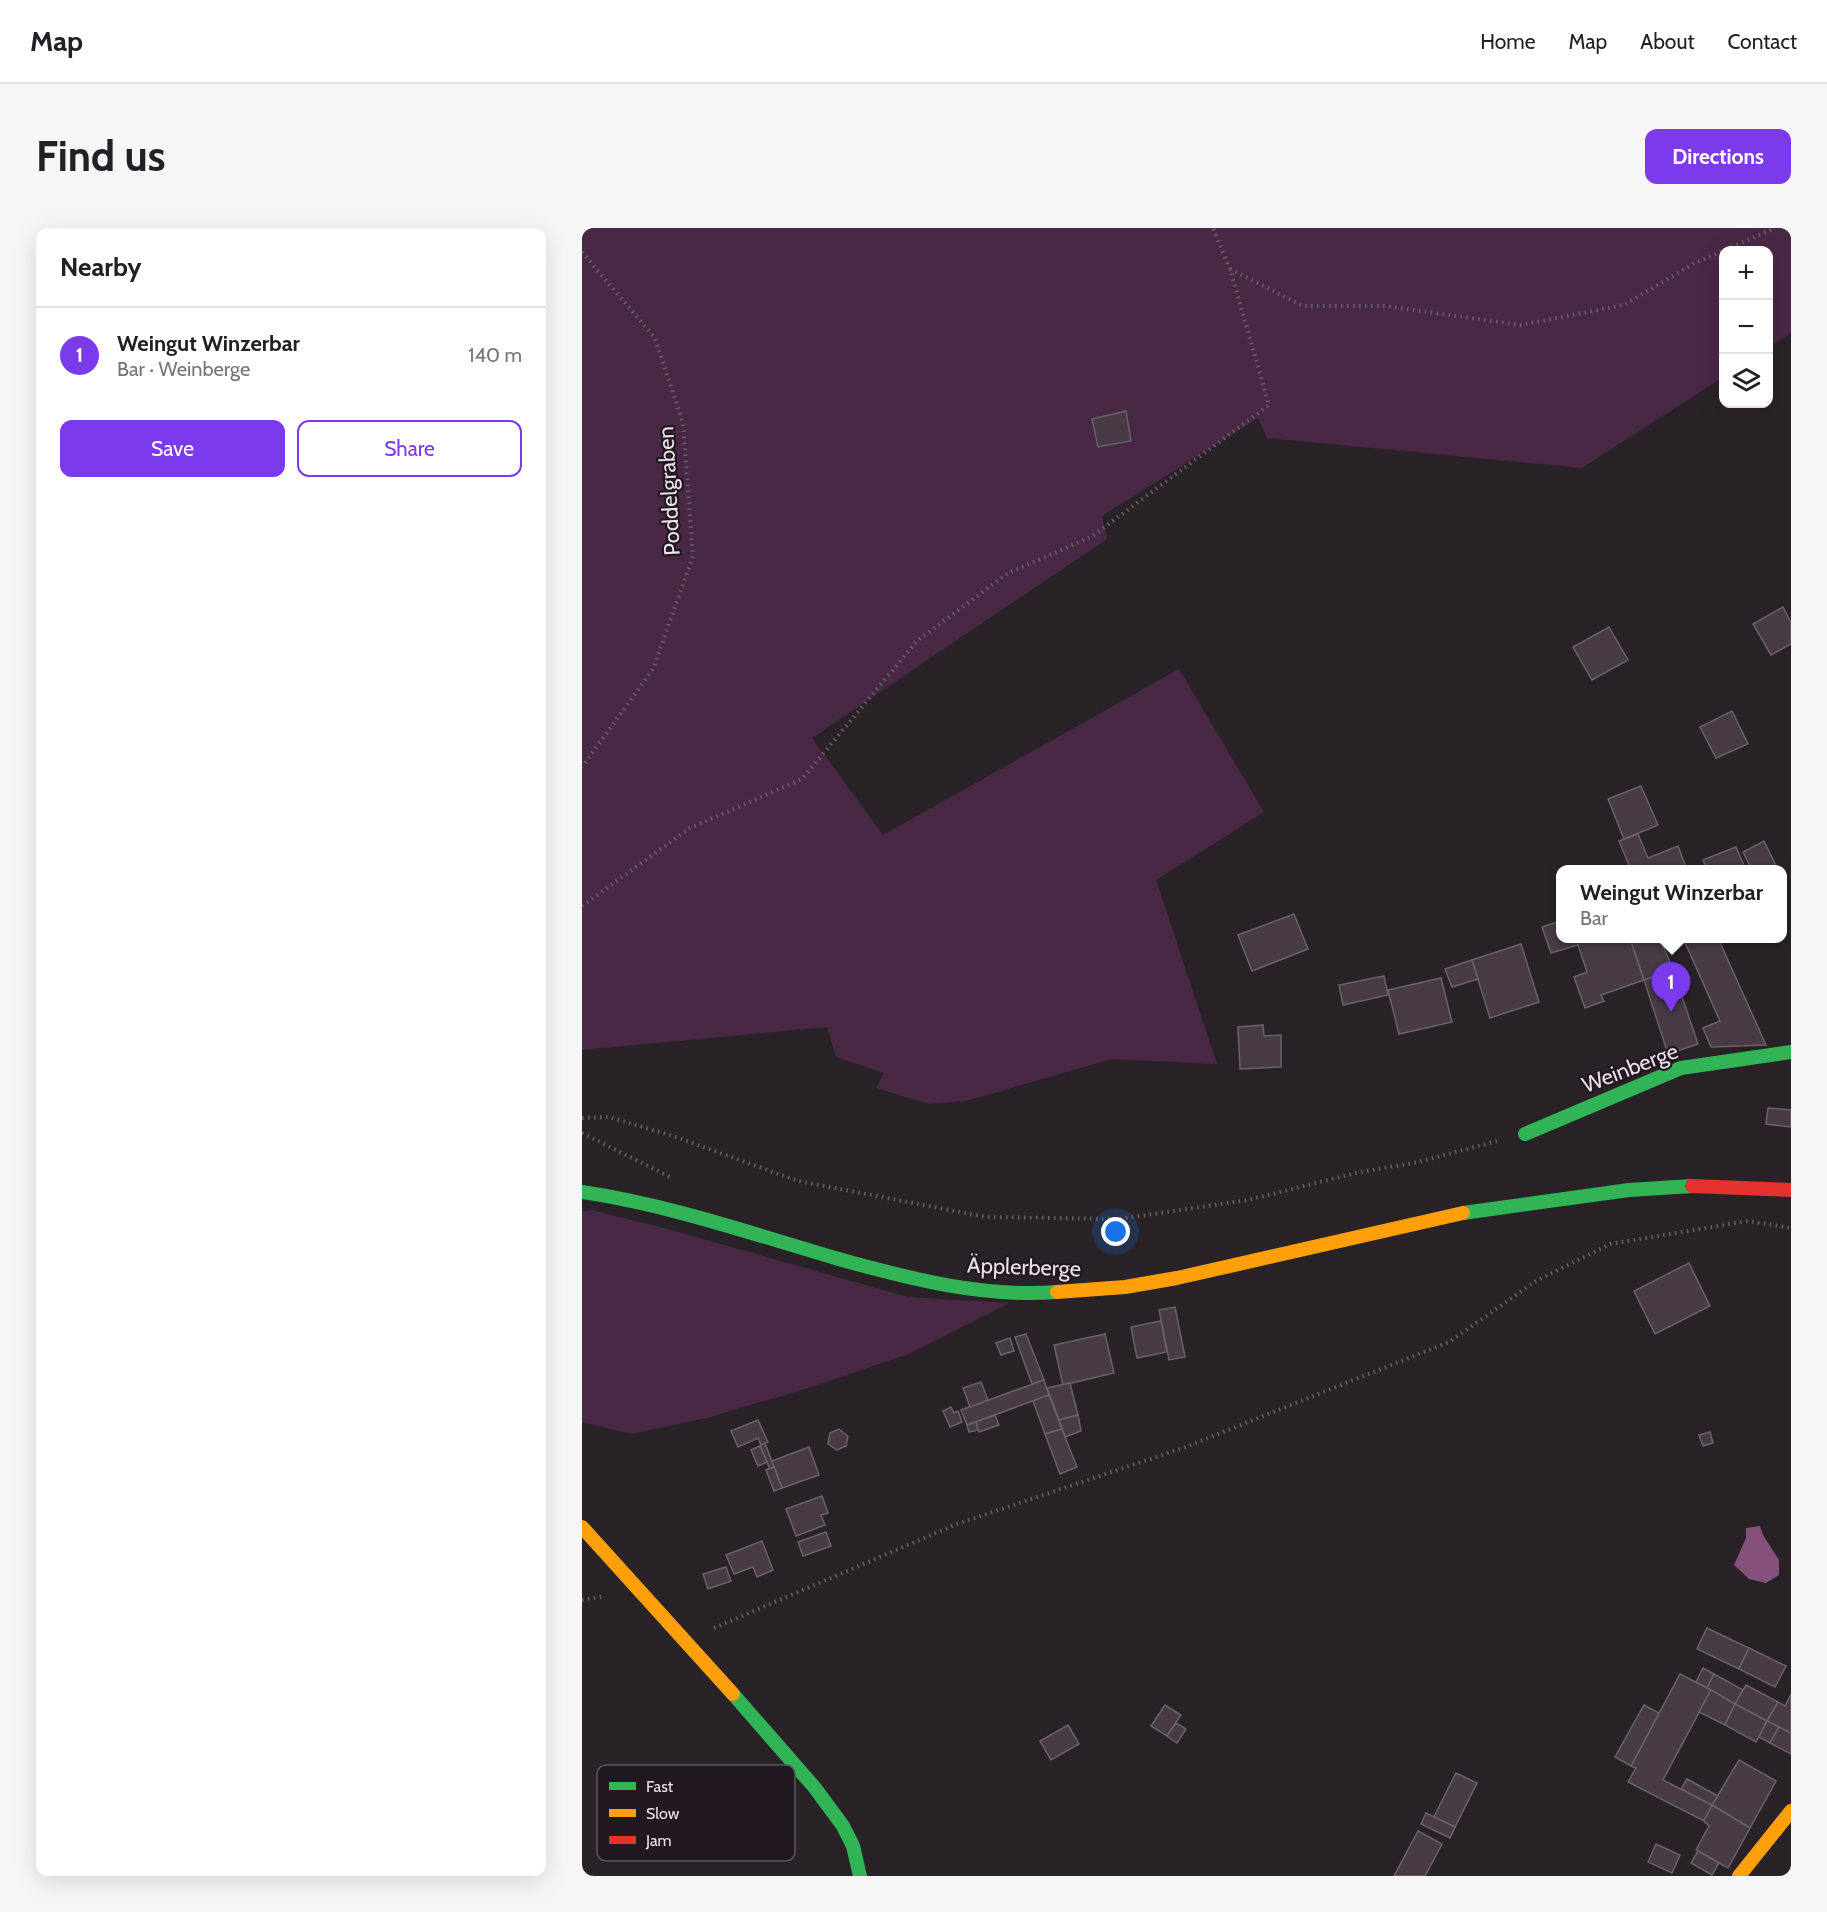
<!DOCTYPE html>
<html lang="en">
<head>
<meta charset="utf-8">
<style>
  :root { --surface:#fff; --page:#f6f6f6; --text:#202124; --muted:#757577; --line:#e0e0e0; --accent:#7c3aed }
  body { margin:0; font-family:Cabin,sans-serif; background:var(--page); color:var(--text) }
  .controls { position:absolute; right:18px; top:18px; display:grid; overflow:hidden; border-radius:12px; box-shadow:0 6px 24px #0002 }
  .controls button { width:54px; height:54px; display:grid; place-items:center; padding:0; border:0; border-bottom:2px solid var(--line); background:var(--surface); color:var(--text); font:30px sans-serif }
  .you { position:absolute; left:534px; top:1004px; width:21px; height:21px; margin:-15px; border:4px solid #fff; border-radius:50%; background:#1a73e8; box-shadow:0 0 0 9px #1a73e833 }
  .badge { display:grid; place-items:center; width:39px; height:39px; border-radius:50%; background:var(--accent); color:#fff; font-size:20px; font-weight:700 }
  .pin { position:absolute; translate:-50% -50px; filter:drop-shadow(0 2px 3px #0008) }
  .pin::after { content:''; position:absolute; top:32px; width:21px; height:18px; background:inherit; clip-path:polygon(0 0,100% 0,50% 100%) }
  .popup { position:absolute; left:974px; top:637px; width:231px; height:78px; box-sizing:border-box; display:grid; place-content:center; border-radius:12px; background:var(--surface); filter:drop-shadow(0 2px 4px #0005); font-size:20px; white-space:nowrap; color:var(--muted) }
  .popup b { font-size:22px; color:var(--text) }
  .popup::after { content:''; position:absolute; left:50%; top:100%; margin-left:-12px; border:12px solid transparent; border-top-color:var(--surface) }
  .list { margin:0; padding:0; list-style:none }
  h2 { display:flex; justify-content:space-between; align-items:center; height:78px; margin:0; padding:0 24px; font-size:26px }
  h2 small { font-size:20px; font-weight:400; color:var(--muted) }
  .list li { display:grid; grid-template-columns:39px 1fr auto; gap:18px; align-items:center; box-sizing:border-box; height:96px; padding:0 24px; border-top:2px solid var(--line) }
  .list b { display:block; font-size:22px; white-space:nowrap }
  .list p { margin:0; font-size:20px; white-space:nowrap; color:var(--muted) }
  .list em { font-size:20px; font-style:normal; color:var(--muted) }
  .actions { display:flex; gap:12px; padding:18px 24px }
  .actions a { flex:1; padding:14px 0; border:2px solid var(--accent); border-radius:12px; text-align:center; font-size:21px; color:var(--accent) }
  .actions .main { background:var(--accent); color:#fff }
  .icon { flex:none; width:33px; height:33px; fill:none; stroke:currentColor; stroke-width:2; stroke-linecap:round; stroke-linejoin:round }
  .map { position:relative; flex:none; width:1209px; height:1648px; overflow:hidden; border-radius:12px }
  header { display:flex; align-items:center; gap:36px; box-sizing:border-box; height:84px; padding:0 30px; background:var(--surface); border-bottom:2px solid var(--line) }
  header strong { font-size:28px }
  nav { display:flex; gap:33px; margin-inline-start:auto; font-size:21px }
  .intro { display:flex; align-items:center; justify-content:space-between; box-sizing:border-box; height:144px; padding:0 36px }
  h1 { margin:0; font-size:42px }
  .button { padding:15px 27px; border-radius:12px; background:var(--accent); color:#fff; font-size:21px; font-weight:700 }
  main { display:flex; gap:36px; padding:0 36px }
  aside { flex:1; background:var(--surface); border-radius:12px; box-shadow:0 6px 24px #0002 }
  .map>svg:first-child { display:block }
</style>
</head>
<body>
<header>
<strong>Map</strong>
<nav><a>Home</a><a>Map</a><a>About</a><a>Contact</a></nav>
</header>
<div class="intro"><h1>Find us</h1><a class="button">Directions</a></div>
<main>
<aside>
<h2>Nearby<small></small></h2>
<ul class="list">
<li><span class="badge">1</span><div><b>Weingut Winzerbar</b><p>Bar · Weinberge</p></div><em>140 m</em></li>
</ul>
<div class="actions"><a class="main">Save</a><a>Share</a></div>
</aside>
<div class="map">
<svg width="1209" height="1648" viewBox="0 0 1209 1648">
  <rect width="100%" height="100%" fill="#292328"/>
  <g fill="#492845">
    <path d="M0,0h1209v105l-22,14 -1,-97h-44l-1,127 -141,91 -315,-30 -9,-20 -156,98 5,23 -295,199 71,97 296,-166 85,143 -108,68 61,184 -105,-5 -146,42 -37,3 -53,-16 8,-15 -48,-16 -9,-30 -245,23z"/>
    <path d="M9,982l73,18 244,69 101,6 -98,50 -93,32 -111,33 -76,16 -49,-12v-211z"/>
  </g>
  <path fill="#84517c" d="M1178,1298l3,9 16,25v15l-13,8 -17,-4 -15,-14 12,-27v-10z"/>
  <g fill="#483b46" stroke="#686367" stroke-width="1.5">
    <path d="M544,183l5,30 -33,6 -6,-28z"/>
    <path d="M1201,379l8,15v22l-20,11 -18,-31z"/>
    <path d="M1027,399l19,33 -36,20 -19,-33z"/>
    <path d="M1150,483l16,33 -32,14 -16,-31z"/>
    <path d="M1059,558l17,39 -34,14 -16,-40z"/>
    <path d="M1056,606l10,24 30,-12 9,24h-56l-12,-29z"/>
    <path d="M1182,613l14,29h-26l-9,-18z"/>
    <path d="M1154,619l10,23h-39l-4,-10z"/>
    <path d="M712,686l14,35 -56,22 -14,-36z"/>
    <path d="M978,693v17h70l14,42 -43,15 3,6 -19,7 -11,-31 13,-5 -9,-27 -27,8 -9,-26z"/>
    <path d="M1048,710h30l13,32 -29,10z"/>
    <path d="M1101,710h35l48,107 -55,2 -8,-19 17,-7z"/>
    <path d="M939,716l18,58 -49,16 -18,-58z"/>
    <path d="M890,732l6,19 -26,8 -7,-18z"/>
    <path d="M1091,742l25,74 -30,10 -24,-74z"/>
    <path d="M802,748l4,19 -45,10 -4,-20z"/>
    <path d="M859,750l11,44 -53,12 -11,-44z"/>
    <path d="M681,797l1,11 17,-1v32l-41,2 -2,-42z"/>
    <path d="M1186,880l23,2v17l-25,-3z"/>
    <path d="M1107,1035l21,43 -55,28 -21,-43z"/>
    <path d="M593,1079l10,50 -16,3 -10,-50z"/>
    <path d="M579,1093l6,31 -30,6 -6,-31z"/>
    <path d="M444,1106l18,46 -12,4 -17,-47z"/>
    <path d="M523,1106l9,39 -51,12 -9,-40z"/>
    <path d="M428,1110l4,13 -13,4 -5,-12z"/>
    <path d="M462,1152l5,15 -82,30 -6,-15z"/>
    <path d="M399,1154l7,18 -18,7 -7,-19z"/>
    <path d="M488,1155l8,32 -19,5 -12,-32z"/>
    <path d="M467,1167l13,34 -17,5 -12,-33z"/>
    <path d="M369,1179l3,6 4,-2 4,11 -12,5 -7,-16z"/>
    <path d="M413,1187l4,10 -20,7 -3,-10z"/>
    <path d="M496,1187l3,16 -16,6 -6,-17z"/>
    <path d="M176,1192l10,22 -7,3 -3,-7 -20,9 -7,-16z"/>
    <path d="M394,1194l2,8 -9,2 -2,-7z"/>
    <path d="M257,1201l9,7 -2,10 -9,4 -9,-6 2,-11z"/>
    <path d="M480,1201l15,38 -17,7 -15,-40z"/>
    <path d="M1128,1204l3,11 -10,3 -4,-11z"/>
    <path d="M183,1215l9,24 -4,2 -10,-23z"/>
    <path d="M178,1218l7,16 -9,4 -7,-16z"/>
    <path d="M227,1219l10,28 -37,13 -10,-27z"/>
    <path d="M192,1239l8,21 -8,3 -8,-21z"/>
    <path d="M240,1268l6,17 -7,2 4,10 -29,11 -10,-27z"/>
    <path d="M244,1304l5,14 -28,10 -5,-14z"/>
    <path d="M180,1313l11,29 -16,7 -4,-10 -19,7 -8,-19z"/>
    <path d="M144,1339l5,14 -23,8 -5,-15z"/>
    <path d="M1125,1400l42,20 -10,21 -42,-20z"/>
    <path d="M1167,1420l37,18 -11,21 -36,-18z"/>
    <path d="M1121,1440l11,6 -7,14 -11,-6z"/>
    <path d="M1098,1446l31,16 -48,90 49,25 -8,16 -76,-39 8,-14 -5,-2z"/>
    <path d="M1132,1446l29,16 -8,14 -28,-16z"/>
    <path d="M1164,1457l32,17 -11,19 -32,-17z"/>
    <path d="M1129,1462l24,14 -10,21 -26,-13z"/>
    <path d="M1209,1466v39l-24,-12 11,-19 7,4z"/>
    <path d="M1153,1476l32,17 -11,21 -31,-17z"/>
    <path d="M583,1477l16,10 -14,21 -16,-10z"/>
    <path d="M1062,1477l15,8 -28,53 -16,-9z"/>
    <path d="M1185,1493l12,6 -9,16 -11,-6z"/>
    <path d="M594,1495l10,6 -9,14 -10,-7z"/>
    <path d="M486,1497l11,19 -28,16 -11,-19z"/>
    <path d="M1197,1499l12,6v21l-21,-11z"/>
    <path d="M1157,1532l37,21 -26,47 -38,-23z"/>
    <path d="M874,1545l21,10 -22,44 -21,-10z"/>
    <path d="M1105,1551l31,17 -6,9 -31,-16z"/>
    <path d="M1130,1577l38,23 -22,40 -32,-18 13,-24 -5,-5z"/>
    <path d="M844,1585l29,14 -5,11 -29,-14z"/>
    <path d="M836,1603l24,13 -17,32h-31z"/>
    <path d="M1074,1616l24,11 -8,18 -24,-11z"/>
    <path d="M1116,1623l21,12 -7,12 -21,-12z"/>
  </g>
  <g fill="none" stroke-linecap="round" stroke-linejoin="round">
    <g stroke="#656265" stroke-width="4" stroke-dasharray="1.5 4.5" stroke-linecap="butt">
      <path d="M0,24l73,86 28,85 10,133 -40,113 -71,98"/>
      <path d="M648,41l73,37h82l136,19 103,-20 69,-41 82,-36"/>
      <path d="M0,678l108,-78 112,-49 115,-138 91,-68 83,-36 178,-132 -39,-136 -17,-41"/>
      <path d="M0,890l27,-1 64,19 125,45 188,36 133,2 129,-19 108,-27 62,-11 79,-21"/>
      <path d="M0,905l88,44"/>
      <path d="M0,1372l23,-4"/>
      <path d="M132,1400l243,-104 226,-76 266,-106 87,-61 74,-37 138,-23 43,7"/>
    </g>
    <g stroke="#30b455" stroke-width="14">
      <path d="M943,906l156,-66 110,-16"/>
      <path d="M0,964c88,13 174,43 260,68 69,19 143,38 215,32"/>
      <path d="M881,985l166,-23 63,-4"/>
      <path d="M151,1466l82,94 28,38 10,20 7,30"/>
    </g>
    <g stroke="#ff9f0a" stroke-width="14">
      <path d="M475,1064l68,-5 52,-9 286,-65"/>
      <path d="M0,1299l151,167"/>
      <path d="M1157,1648l52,-65"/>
    </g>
    <path stroke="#e5322d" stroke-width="14" d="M1110,958l99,4"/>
  </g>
  <g text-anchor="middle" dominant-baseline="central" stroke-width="4.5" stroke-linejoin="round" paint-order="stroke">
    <g font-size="22" fill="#e9e2e7" stroke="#221820">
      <text transform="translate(87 263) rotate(-93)">Poddelgraben</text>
      <text transform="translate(1048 840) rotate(-21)">Weinberge</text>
      <text transform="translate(442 1039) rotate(2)">Äpplerberge</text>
    </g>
  </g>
  <rect x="15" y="1537" width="198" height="96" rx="9" fill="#221820" stroke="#5e555c" stroke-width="1.5"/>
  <rect x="27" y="1554" width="27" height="8" fill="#30b455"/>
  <rect x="27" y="1581" width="27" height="8" fill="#ff9f0a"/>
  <rect x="27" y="1608" width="27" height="8" fill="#e5322d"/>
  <g font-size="16" fill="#e9e2e7">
    <text x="64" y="1564">Fast</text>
    <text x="64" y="1591">Slow</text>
    <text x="64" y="1618">Jam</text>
  </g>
</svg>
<div class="controls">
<button>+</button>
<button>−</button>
<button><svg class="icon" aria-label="layers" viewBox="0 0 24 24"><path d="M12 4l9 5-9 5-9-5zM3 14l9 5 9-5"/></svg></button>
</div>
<div class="you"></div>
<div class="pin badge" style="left:1089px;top:784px">1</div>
<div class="popup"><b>Weingut Winzerbar</b>Bar</div>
</div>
</main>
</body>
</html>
